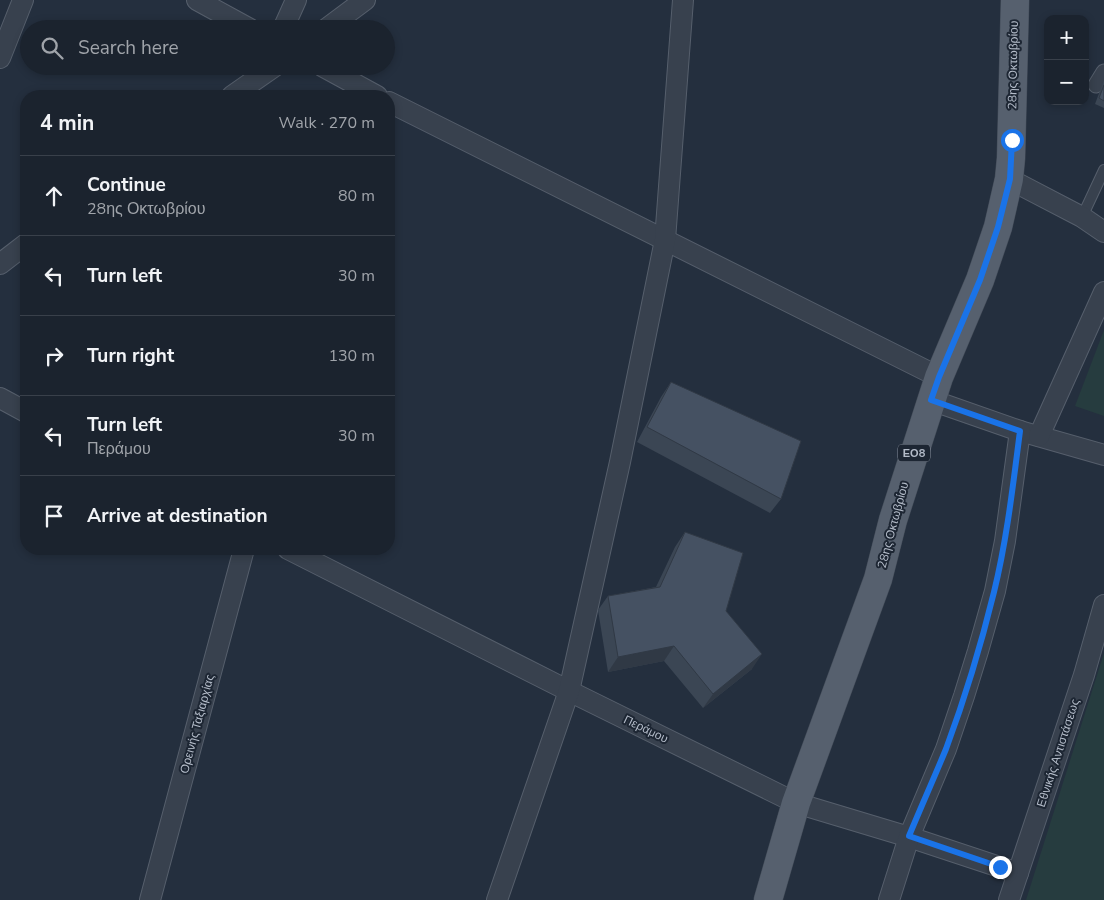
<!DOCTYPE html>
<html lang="en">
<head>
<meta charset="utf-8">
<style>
  :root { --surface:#1b232e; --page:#242b36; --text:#f1f3f6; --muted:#a0a4aa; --line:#39404a }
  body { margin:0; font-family:"Nunito Sans",sans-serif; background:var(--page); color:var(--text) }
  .controls { position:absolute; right:15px; top:15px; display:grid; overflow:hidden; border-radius:10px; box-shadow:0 2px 8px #0003 }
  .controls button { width:45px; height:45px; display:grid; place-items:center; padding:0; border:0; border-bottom:1px solid var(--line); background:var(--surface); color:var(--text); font:25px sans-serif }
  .stop { position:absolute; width:15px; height:15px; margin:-11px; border:4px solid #1a73e8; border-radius:50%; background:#fff }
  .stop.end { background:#1a73e8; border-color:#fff; box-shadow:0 1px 5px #0008 }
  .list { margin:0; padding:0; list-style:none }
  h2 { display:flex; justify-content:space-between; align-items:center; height:65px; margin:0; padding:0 20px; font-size:21px }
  h2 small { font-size:16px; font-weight:400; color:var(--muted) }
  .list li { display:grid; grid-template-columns:32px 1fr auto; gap:15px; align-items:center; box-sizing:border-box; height:80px; padding:0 20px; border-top:1px solid var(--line) }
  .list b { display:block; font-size:19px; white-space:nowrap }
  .list p { margin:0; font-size:16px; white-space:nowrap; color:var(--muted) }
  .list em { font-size:16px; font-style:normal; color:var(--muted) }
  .icon { flex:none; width:28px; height:28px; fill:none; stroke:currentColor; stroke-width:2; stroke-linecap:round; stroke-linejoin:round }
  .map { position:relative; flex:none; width:1104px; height:900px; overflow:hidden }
  .search { position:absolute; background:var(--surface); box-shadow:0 2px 8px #0003; left:20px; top:20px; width:375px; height:55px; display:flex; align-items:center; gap:12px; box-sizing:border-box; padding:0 18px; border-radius:28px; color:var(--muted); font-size:19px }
  .panel { position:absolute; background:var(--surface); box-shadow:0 2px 8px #0003; left:20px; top:90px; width:375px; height:465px; border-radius:20px }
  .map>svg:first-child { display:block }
</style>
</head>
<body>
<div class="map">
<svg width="1104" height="900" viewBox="0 0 1104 900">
  <rect width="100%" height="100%" fill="#242f3e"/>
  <g fill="#263c3f">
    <path d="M1104,330v86l-29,-10z"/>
    <path d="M1104,653v247h-78z"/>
  </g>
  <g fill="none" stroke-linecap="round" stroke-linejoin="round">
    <g stroke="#565f6c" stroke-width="12">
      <path id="service" d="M1082,217l22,-47"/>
    </g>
    <g stroke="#565f6c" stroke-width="17">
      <path id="pedestrian" d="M1096,85l8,-13"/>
    </g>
    <g stroke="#565f6c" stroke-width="22">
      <g id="minor">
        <path d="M197,0l53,29"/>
        <path d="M283,29l13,-29"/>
        <path d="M326,29l39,-29"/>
        <path d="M0,58l23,-58"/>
        <path d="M322,66l55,30"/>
        <path d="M232,96l43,-30"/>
        <path d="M389,102l550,275"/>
        <path d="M1009,179l73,38 22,15"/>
        <path d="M0,264l26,-20"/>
        <path d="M0,398l26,14"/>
        <path d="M931,400l89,31 84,24"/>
        <path d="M1039,436l65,-144"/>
        <path d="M288,549l281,142 227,112 113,34 109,36"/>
        <path d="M150,900l94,-351"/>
        <path d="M497,900l72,-209 51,-229 45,-222 18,-240"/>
        <path d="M889,900l20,-63 37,-88 18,-53 14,-45 17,-60 10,-50 15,-110"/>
        <path d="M1009,900l75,-225 20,-70"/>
      </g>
    </g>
    <g stroke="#414a57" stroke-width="29">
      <path id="primary" d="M768,900l28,-97 82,-224 15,-59 46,-143 41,-97 18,-53 11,-48 2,-21 4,-158"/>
    </g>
    <use href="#service" stroke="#38414e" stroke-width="10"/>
    <use href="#pedestrian" stroke="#38414e" stroke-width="15"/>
    <use href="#minor" stroke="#38414e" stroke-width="20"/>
    <use href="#primary" stroke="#56606e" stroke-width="28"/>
  </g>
  <g fill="#3b4654">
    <path d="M1104,80v28l-9,-4z"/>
    <path d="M671,382l110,117 -11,14 -133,-71 24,-45z"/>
    <path d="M685,532l41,79 26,58 -49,39 -39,-47 -56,11 -10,-62 10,-14 48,-9 19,-40z"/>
  </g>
  <g fill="#303945">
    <path d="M674,646l-10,15 -56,11 10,-15z"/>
    <path d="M762,654l-10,15 -49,39 10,-14z"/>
  </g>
  <g fill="#455162" stroke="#303945">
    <path d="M1104,85v16l-5,-3z"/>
    <path d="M671,382l130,59 -20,58 -134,-72z"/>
    <path d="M685,532l58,21 -17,58 36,43 -49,40 -39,-48 -56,11 -10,-61 52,-9z"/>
  </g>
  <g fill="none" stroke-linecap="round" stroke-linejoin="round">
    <path stroke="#1a73e8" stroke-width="6" d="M1000,867l-91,-31c12,-29 25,-58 37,-87 19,-51 35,-104 48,-157 13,-53 19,-107 26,-161l-89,-31 8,-23 41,-97 18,-53 12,-48 2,-39"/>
  </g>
  <g text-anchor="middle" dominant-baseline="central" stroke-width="4" stroke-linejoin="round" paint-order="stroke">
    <rect fill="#1d2633" stroke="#878f9c" stroke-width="1" x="898" y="444.5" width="32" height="17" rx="4"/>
    <g font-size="11" font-weight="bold" fill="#b4bcc9">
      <text x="914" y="453">ΕΟ8</text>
    </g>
    <g font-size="12" fill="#b4bcc9" stroke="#1d2633">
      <text transform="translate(1013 65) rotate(-89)">28ης Οκτωβρίου</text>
      <text transform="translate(893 525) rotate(-75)">28ης Οκτωβρίου</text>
      <text transform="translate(197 724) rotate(-75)">Ορεινής Ταξιαρχίας</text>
      <text transform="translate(646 729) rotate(26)">Περάμου</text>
      <text transform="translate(1058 753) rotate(-72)">Εθνικής Αντιστάσεως</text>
    </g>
  </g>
</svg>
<div class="controls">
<button>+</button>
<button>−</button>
</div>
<div class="stop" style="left:1012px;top:140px"></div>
<div class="stop end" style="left:1000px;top:867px"></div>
<div class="search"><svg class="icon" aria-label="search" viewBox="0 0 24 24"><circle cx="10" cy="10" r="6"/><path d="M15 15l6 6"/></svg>Search here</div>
<section class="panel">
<h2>4 min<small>Walk · 270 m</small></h2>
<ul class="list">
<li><svg class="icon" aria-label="ahead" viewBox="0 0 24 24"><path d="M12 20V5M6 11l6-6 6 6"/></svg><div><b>Continue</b><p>28ης Οκτωβρίου</p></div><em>80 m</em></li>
<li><svg class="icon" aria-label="left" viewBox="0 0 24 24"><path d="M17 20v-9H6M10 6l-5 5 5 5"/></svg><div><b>Turn left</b></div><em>30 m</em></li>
<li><svg class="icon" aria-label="right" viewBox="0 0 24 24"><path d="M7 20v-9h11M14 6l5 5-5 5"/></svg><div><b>Turn right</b></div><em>130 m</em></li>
<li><svg class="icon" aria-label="left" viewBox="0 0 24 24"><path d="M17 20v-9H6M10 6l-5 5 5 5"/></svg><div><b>Turn left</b><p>Περάμου</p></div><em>30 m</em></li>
<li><svg class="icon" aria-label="arrive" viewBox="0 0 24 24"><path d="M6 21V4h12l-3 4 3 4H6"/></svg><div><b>Arrive at destination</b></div></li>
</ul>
</section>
</div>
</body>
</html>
